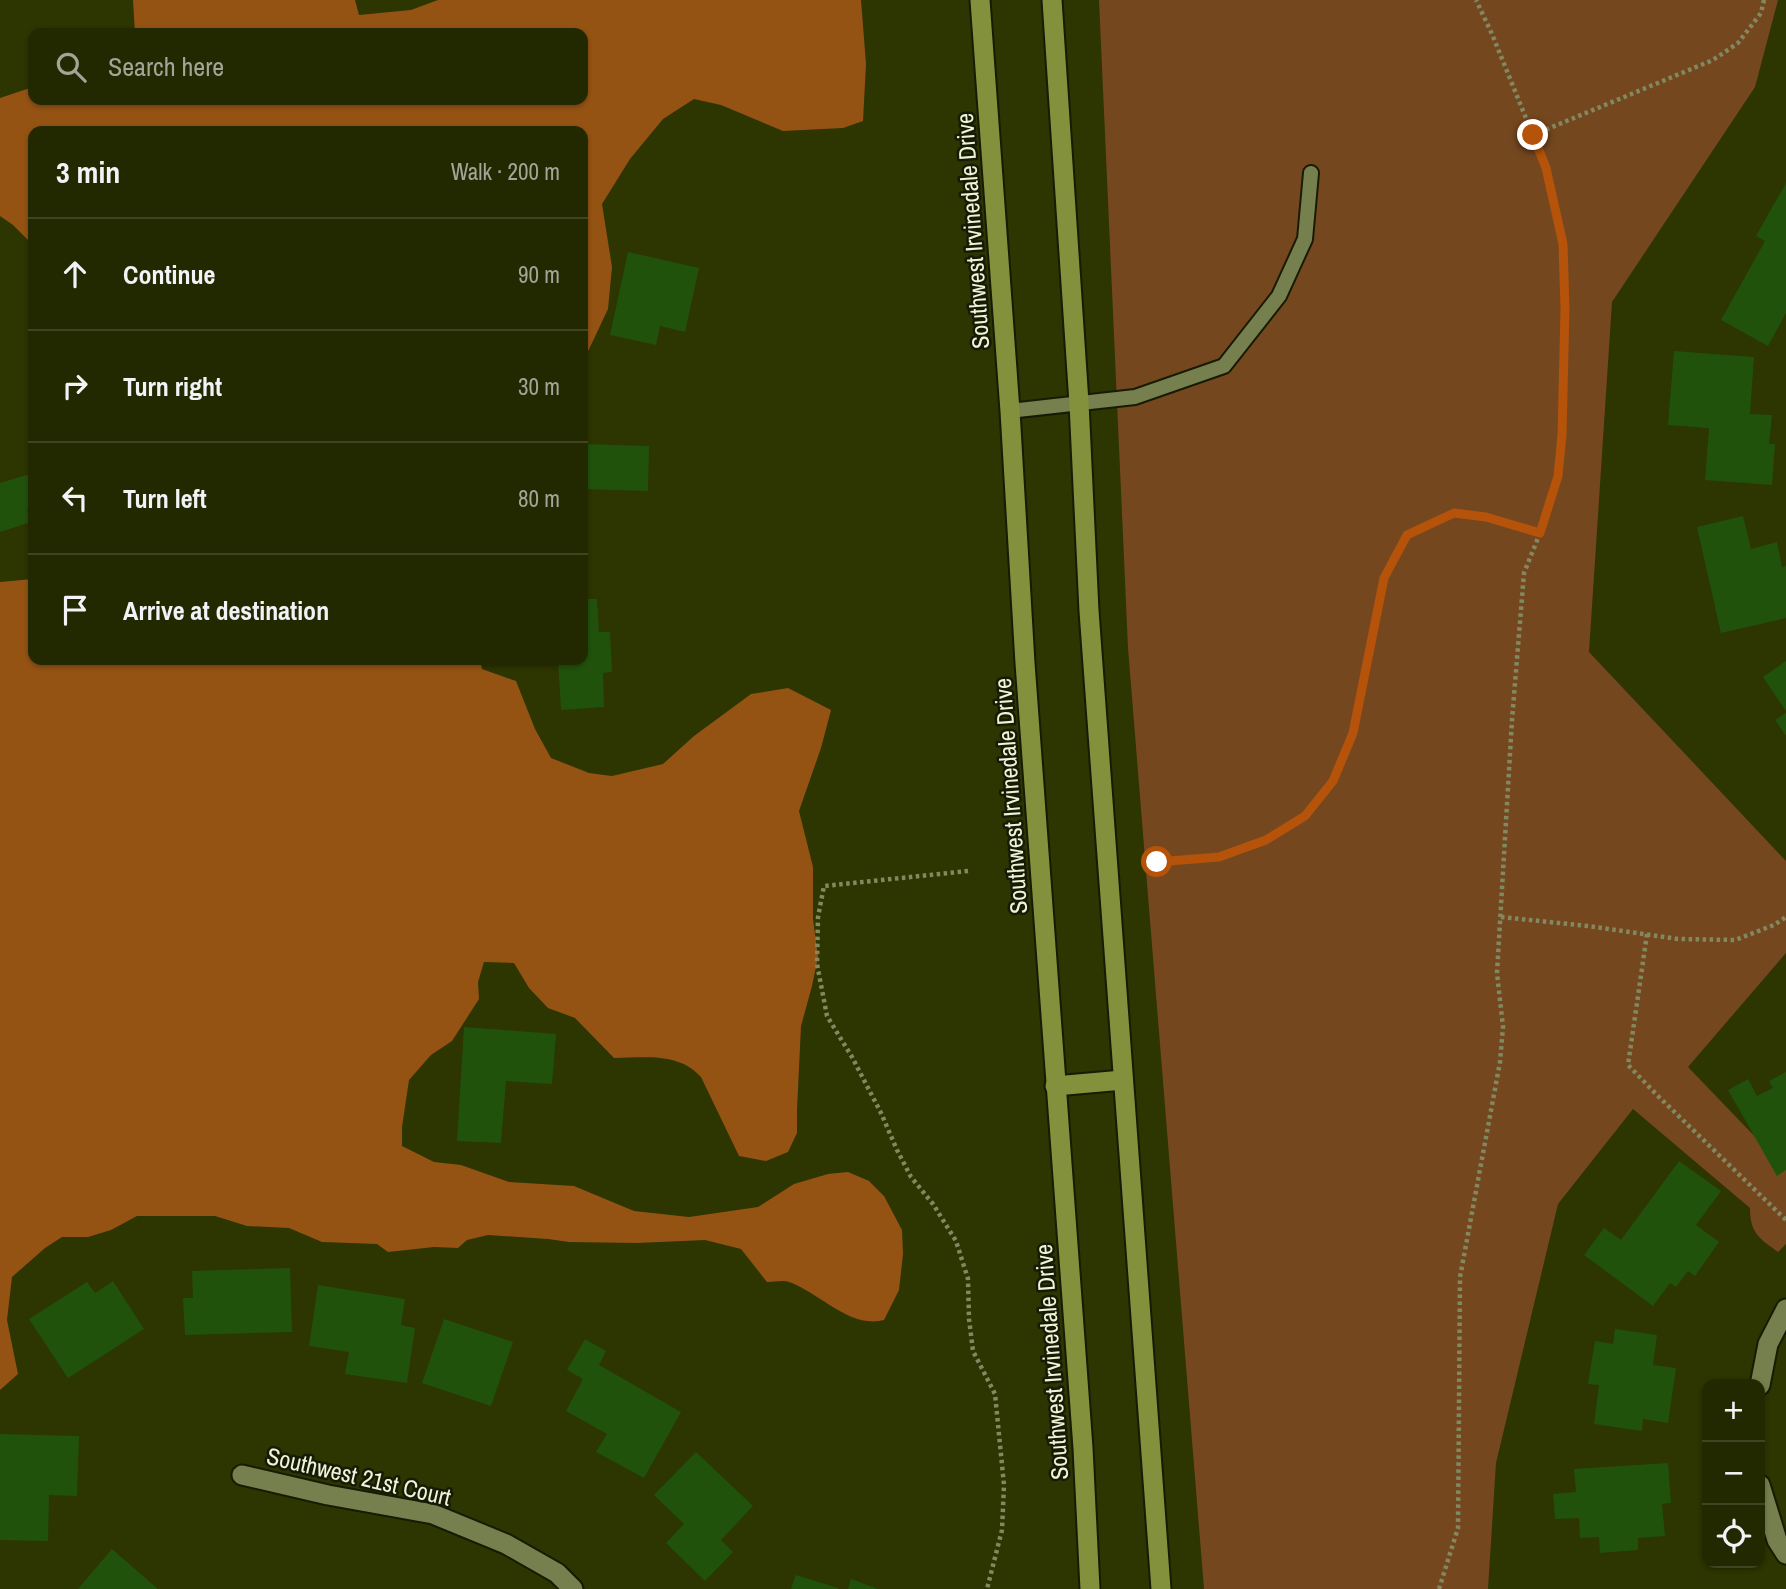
<!DOCTYPE html>
<html lang="en">
<head>
<meta charset="utf-8">
<style>
  :root { --surface:#222800; --page:#2e340f; --text:#f1f3f6; --muted:#a2a699; --line:#3f4422 }
  body { margin:0; font-family:"Archivo Narrow",sans-serif; background:var(--page); color:var(--text) }
  .controls { position:absolute; right:21px; bottom:21px; display:grid; overflow:hidden; border-radius:14px; box-shadow:0 2px 5px #0004 }
  .controls button { width:63px; height:63px; display:grid; place-items:center; padding:0; border:0; border-bottom:2px solid var(--line); background:var(--surface); color:var(--text); font:35px sans-serif }
  .stop { position:absolute; width:21px; height:21px; margin:-16px; border:5px solid #b45309; border-radius:50%; background:#fff }
  .stop.end { background:#b45309; border-color:#fff; box-shadow:0 2px 7px #0008 }
  .list { margin:0; padding:0; list-style:none }
  h2 { display:flex; justify-content:space-between; align-items:center; height:91px; margin:0; padding:0 28px; font-size:30px }
  h2 small { font-size:23px; font-weight:400; color:var(--muted) }
  .list li { display:grid; grid-template-columns:46px 1fr auto; gap:21px; align-items:center; box-sizing:border-box; height:112px; padding:0 28px; border-top:2px solid var(--line) }
  .list b { display:block; font-size:26px; white-space:nowrap }
  .list em { font-size:23px; font-style:normal; color:var(--muted) }
  .icon { flex:none; width:38px; height:38px; fill:none; stroke:currentColor; stroke-width:2; stroke-linecap:round; stroke-linejoin:round }
  .map { position:relative; flex:none; width:1786px; height:1589px; overflow:hidden }
  .search { position:absolute; background:var(--surface); box-shadow:0 2px 5px #0004; left:28px; top:28px; width:560px; height:77px; display:flex; align-items:center; gap:18px; box-sizing:border-box; padding:0 24px; border-radius:14px; color:var(--muted); font-size:26px }
  .panel { position:absolute; background:var(--surface); box-shadow:0 2px 5px #0004; left:28px; top:126px; width:560px; height:539px; border-radius:14px }
  .map>svg:first-child { display:block }
</style>
</head>
<body>
<div class="map">
<svg width="1786" height="1589" viewBox="0 0 1786 1589">
  <rect width="100%" height="100%" fill="#2d3500"/>
  <path fill="#75471f" d="M1099,0h679l-23,87 -143,215 -23,350 197,209v92l-98,114 98,102v75l-8,8c-19,-14 -28,-19 -28,-44l-117,-99 -75,95 -62,259 -8,126h-284l-76,-941z"/>
  <g fill="#945313">
    <path d="M133,0h222l4,15 52,-5 27,-10h423l5,64 -3,57 -20,7 -60,3 -62,-26 -27,-6 -31,20 -33,40 -28,45 10,63 -4,42 -25,53v-231h-550v114l-20,-20 -13,-9v-118l33,-11v13h550v-67h-448z"/>
    <path d="M33,579v81h447l2,9 34,12 19,48 16,29 38,15 23,3 51,-12 31,-28 57,-42 37,-6 43,22 -10,38 -22,63 14,56v52l5,38 -6,29 -11,40 -4,84v23l-9,19 -22,9 -27,-5 -38,-79c-23,-25 -56,-19 -87,-19l-39,-40 -27,-10 -19,-20 -15,-25 -30,-1 -6,20 1,17 -27,42 -21,14 -22,25 -7,47v19l32,16 27,3 48,17 65,4 60,25 55,6 69,-10 36,-23 34,-10 20,-2 21,9 15,15 18,34 1,24 -4,36 -15,30c-34,9 -64,-27 -95,-38 -6,-2 -15,0 -22,0l-26,-33 -36,-9 -68,3 -68,-1 -21,-3 -60,-4 -21,5 -9,8 -24,-1 -46,5 -11,-8 -55,-2 -33,-14 -42,-2 -32,-10h-78l-26,14 -23,7h-26l-17,11 -33,29 -5,43 11,54 -18,16v-808z"/>
  </g>
  <g fill="#21520b">
    <path d="M1786,183v130l-18,33 -47,-26 44,-79 -9,-5z"/>
    <path d="M628,252l71,16 -14,64 -25,-6 -4,19 -46,-10z"/>
    <path d="M1674,351l80,6 -4,57 22,1 -3,29h6l-3,41 -67,-5 4,-52 -41,-3z"/>
    <path d="M583,444l66,2 -1,45 -65,-2z"/>
    <path d="M33,473v35l-6,2 4,12 -31,10v-49z"/>
    <path d="M1743,516l8,33 26,-7 5,25 4,-1v52l-65,15 -24,-106z"/>
    <path d="M583,599h14l2,33h11l2,40 -9,1 1,34 -43,3 -3,-50h25z"/>
    <path d="M1786,661v50l-23,-34z"/>
    <path d="M1786,713v23l-11,-16z"/>
    <path d="M464,1027l92,7 -4,50 -46,-3 -5,62 -44,-2z"/>
    <path d="M1786,1072v98l-9,6 -49,-86 20,-11 9,17 16,-8 -4,-7z"/>
    <path d="M1679,1161l42,30 -25,34 23,17 -24,34 -7,-5 -12,16 -6,-4 -17,23 -69,-51 20,-27 17,12z"/>
    <path d="M290,1268l2,64 -107,3 -2,-37h10l-1,-27z"/>
    <path d="M113,1281l31,48 -76,49 -39,-59 58,-37 8,11z"/>
    <path d="M318,1285l87,14 -4,26 14,3 -8,55 -62,-9 4,-22 -40,-6z"/>
    <path d="M444,1319l69,23 -22,64 -69,-23z"/>
    <path d="M1615,1329l42,6 -4,30 23,3 -8,55 -25,-4 -1,12 -48,-7 5,-39 -11,-1 7,-43 18,3z"/>
    <path d="M585,1339l21,12 -7,14 82,47 -37,66 -48,-26 11,-18 -41,-23 17,-32 -16,-9z"/>
    <path d="M0,1434l79,2 -2,60 -28,-1 -1,46 -48,-1z"/>
    <path d="M696,1452l57,54 -32,34 12,12 -28,29 -39,-38 18,-19 -30,-29z"/>
    <path d="M1668,1463l3,40 -9,1 3,32 -27,2v12l-38,3 -1,-16 -19,1 -1,-20 -24,1 -2,-25 23,-2 -2,-23z"/>
    <path d="M112,1549l46,40h-80z"/>
    <path d="M796,1575l42,13v1h-47z"/>
    <path d="M851,1579l27,10h-30z"/>
  </g>
  <g fill="none" stroke-linecap="round" stroke-linejoin="round">
    <g stroke="#171b03" stroke-width="18">
      <path id="service" d="M1010,411l125,-14 89,-31 55,-70 26,-57 6,-66"/>
    </g>
    <g stroke="#171b03" stroke-width="23">
      <g id="minor">
        <path d="M1760,1385l8,-41 18,-35"/>
        <path d="M242,1475l86,20 105,19 73,30 51,29 16,16"/>
        <path d="M1760,1485l17,55 9,14"/>
      </g>
    </g>
    <g stroke="#171b03" stroke-width="23">
      <g id="secondary">
        <path d="M980,0l30,411 15,252 58,785 7,141"/>
        <path d="M1052,0l27,403 10,208 72,978"/>
        <path d="M1055,1086l68,-6"/>
      </g>
    </g>
    <g stroke="#828960" stroke-width="4.5" stroke-dasharray="3.5 3.5" stroke-linecap="butt">
      <path d="M1533,135l180,-75 25,-17 23,-30 3,-13"/>
      <path d="M1157,862l62,-5 47,-17 39,-24 28,-35 20,-48 32,-155 22,-43 47,-21 32,3 54,16"/>
      <path d="M968,871l-144,15 -6,31 -1,47 10,52 25,41 29,56 16,37 14,27 22,27 23,37 12,38 1,40 4,32 22,43 9,91 -2,45 -15,59"/>
      <path d="M1501,917l87,9 90,13 57,1 39,-15 12,-8"/>
      <path d="M1647,934l-19,131 30,31 128,124"/>
      <path d="M1439,1589l19,-61 2,-251 40,-215 3,-35 -6,-54 15,-253 12,-147 16,-40 18,-57 4,-41 3,-126 -2,-65 -17,-76 -54,-134 -16,-34"/>
    </g>
    <use href="#service" stroke="#76804e" stroke-width="14"/>
    <use href="#minor" stroke="#76804e" stroke-width="19"/>
    <use href="#secondary" stroke="#83913d" stroke-width="19"/>
  </g>
  <g fill="none" stroke-linecap="round" stroke-linejoin="round">
    <path stroke="#b45309" stroke-width="9" d="M1157,862l62,-5 47,-17 39,-24 28,-35 20,-48 31,-155 23,-43 47,-22 32,4 54,16 18,-57 4,-41 3,-126 -2,-65 -17,-76 -13,-33"/>
  </g>
  <g text-anchor="middle" dominant-baseline="central" stroke-width="5" stroke-linejoin="round" paint-order="stroke">
    <g font-size="24" fill="#edf4d8" stroke="#171b06">
      <text transform="translate(972 231) rotate(-94)">Southwest Irvinedale Drive</text>
      <text transform="translate(1010 796) rotate(-94)">Southwest Irvinedale Drive</text>
      <text transform="translate(1051 1362) rotate(-94)">Southwest Irvinedale Drive</text>
      <text transform="translate(359 1476) rotate(13)">Southwest 21st Court</text>
    </g>
  </g>
</svg>
<div class="controls">
<button>+</button>
<button>−</button>
<button><svg class="icon" aria-label="locate" viewBox="0 0 24 24"><circle cx="12" cy="12" r="6"/><path d="M12 2v4M12 18v4M2 12h4M18 12h4"/></svg></button>
</div>
<div class="stop" style="left:1157px;top:862px"></div>
<div class="stop end" style="left:1533px;top:135px"></div>
<div class="search"><svg class="icon" aria-label="search" viewBox="0 0 24 24"><circle cx="10" cy="10" r="6"/><path d="M15 15l6 6"/></svg>Search here</div>
<section class="panel">
<h2>3 min<small>Walk · 200 m</small></h2>
<ul class="list">
<li><svg class="icon" aria-label="ahead" viewBox="0 0 24 24"><path d="M12 20V5M6 11l6-6 6 6"/></svg><div><b>Continue</b></div><em>90 m</em></li>
<li><svg class="icon" aria-label="right" viewBox="0 0 24 24"><path d="M7 20v-9h11M14 6l5 5-5 5"/></svg><div><b>Turn right</b></div><em>30 m</em></li>
<li><svg class="icon" aria-label="left" viewBox="0 0 24 24"><path d="M17 20v-9H6M10 6l-5 5 5 5"/></svg><div><b>Turn left</b></div><em>80 m</em></li>
<li><svg class="icon" aria-label="arrive" viewBox="0 0 24 24"><path d="M6 21V4h12l-3 4 3 4H6"/></svg><div><b>Arrive at destination</b></div></li>
</ul>
</section>
</div>
</body>
</html>
